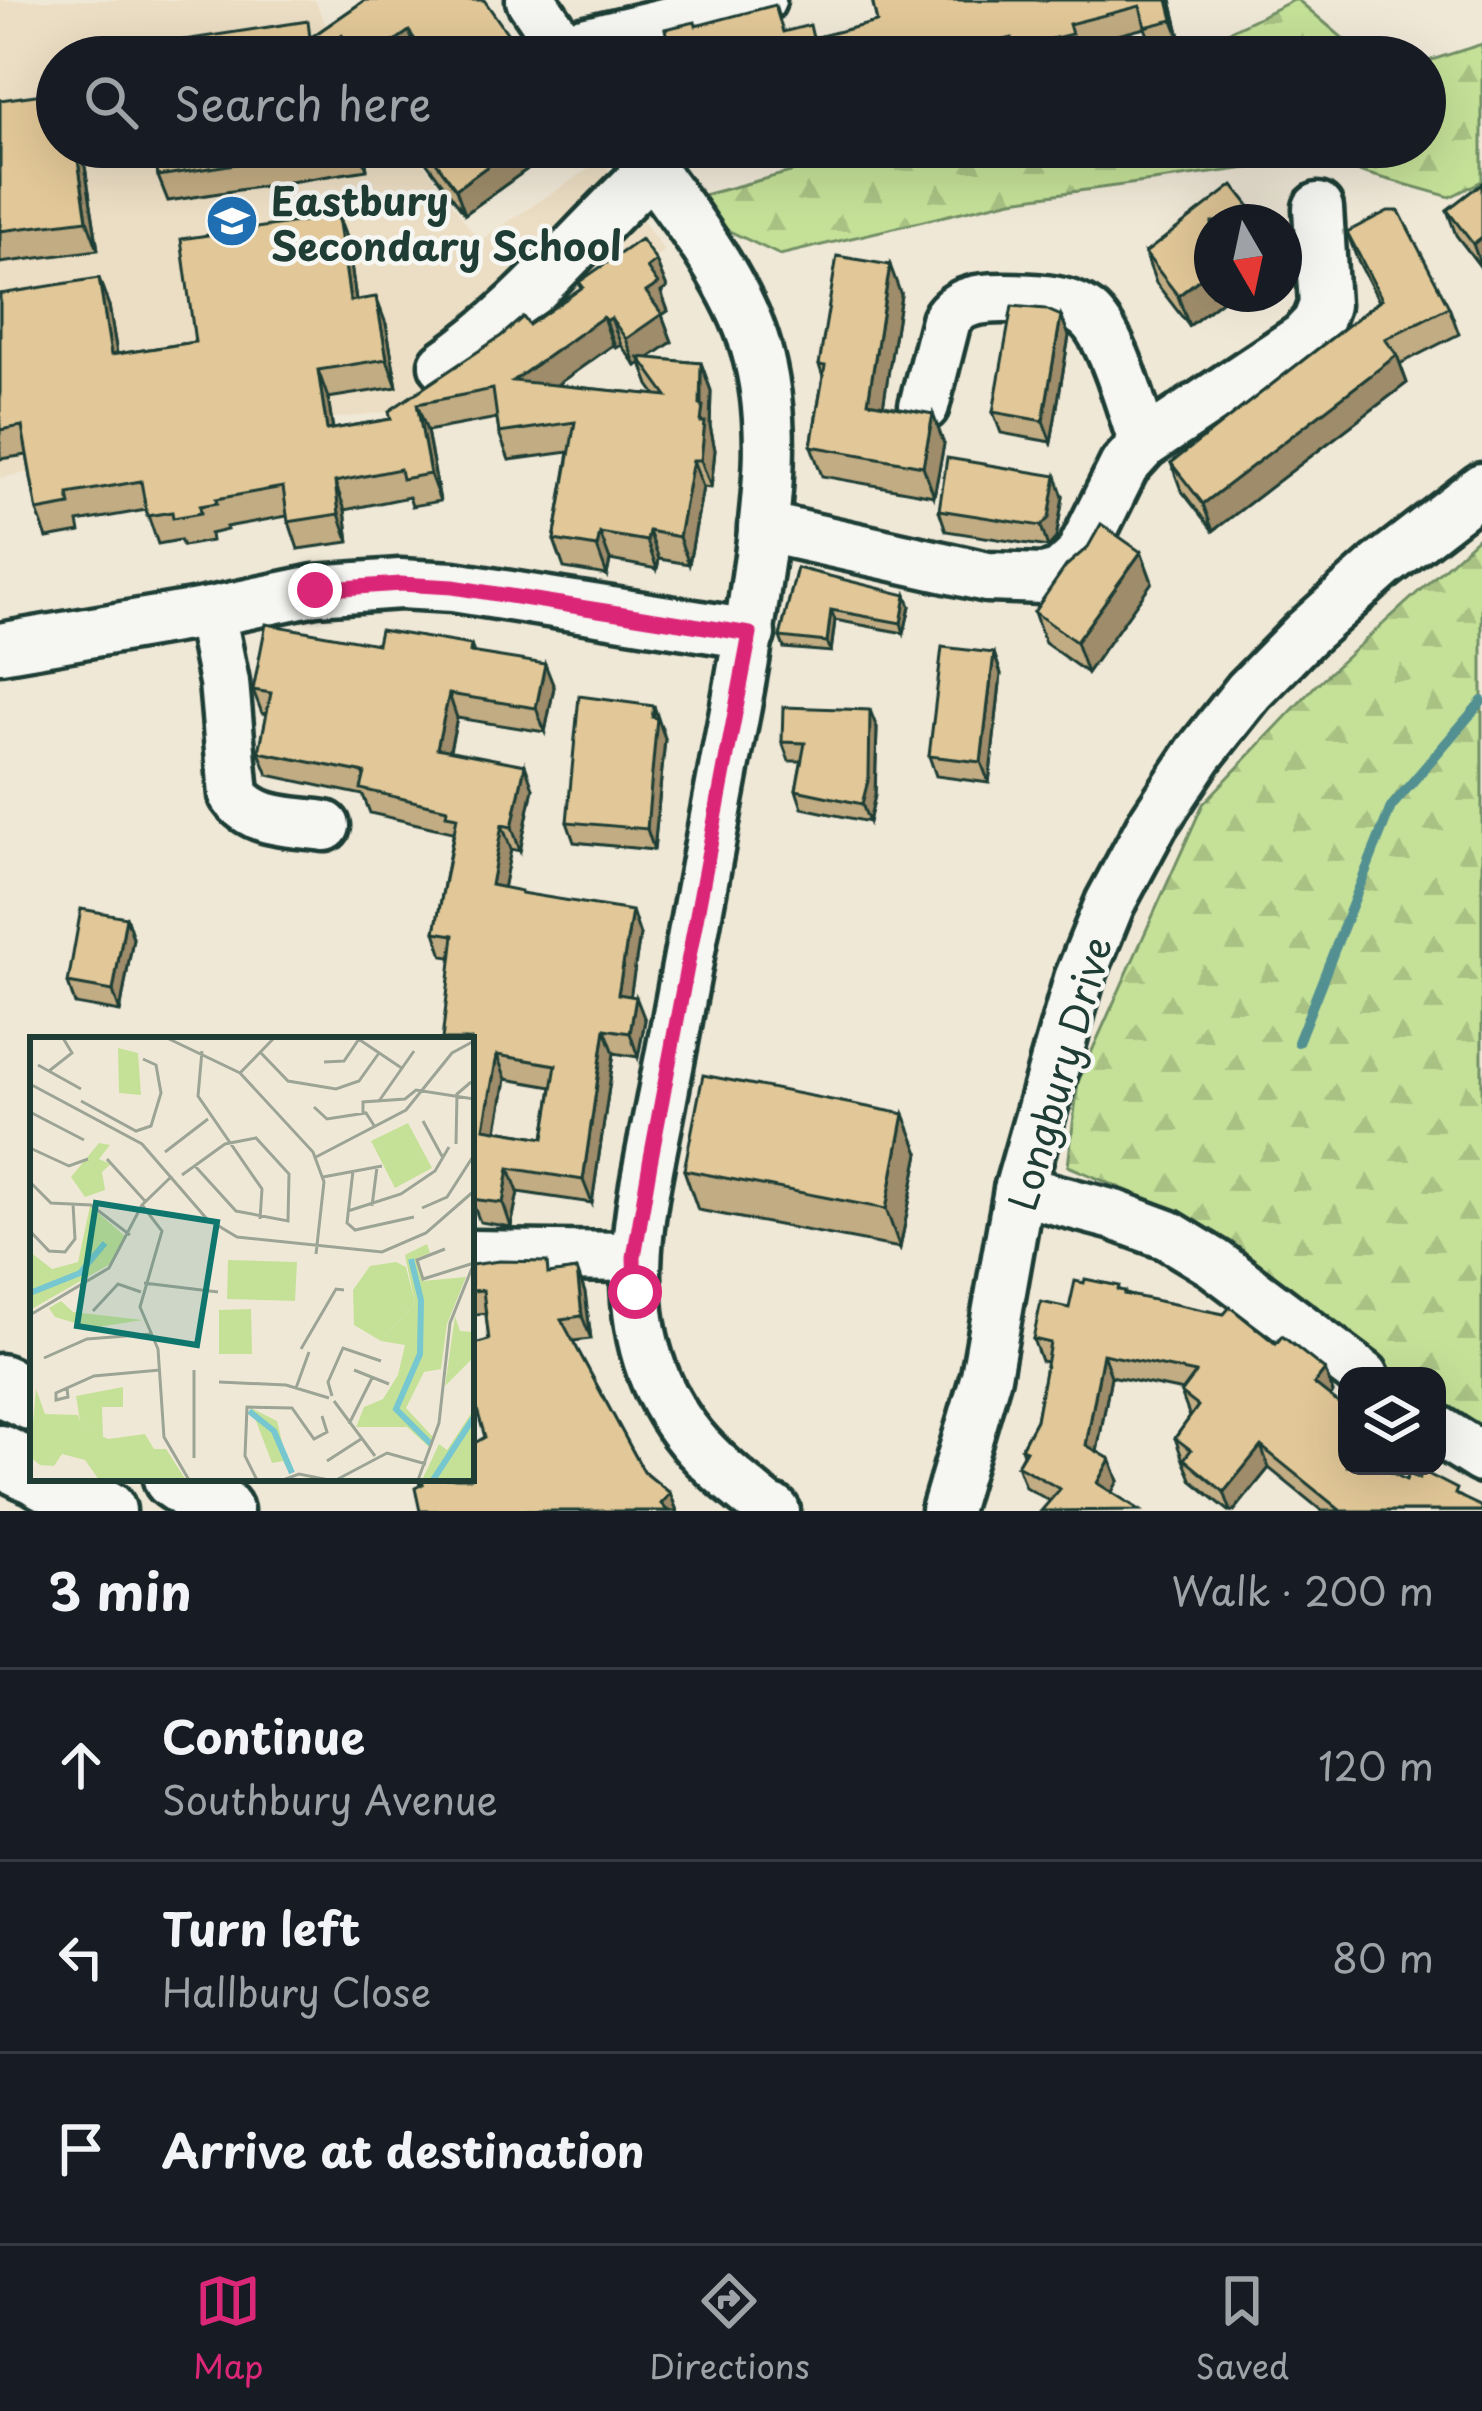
<!DOCTYPE html>
<html lang="en">
<head>
<meta charset="utf-8">
<style>
  :root { --surface:#171b24; --page:#20242c; --text:#f1f3f6; --muted:#9ea1a6; --line:#363941; --accent:#db2777 }
  body { margin:0; font-family:"Playpen Sans",sans-serif; background:var(--page); color:var(--text) }
  .controls { position:absolute; right:36px; bottom:36px; display:grid; overflow:hidden; border-radius:24px; box-shadow:0 12px 48px #0002 }
  .controls button { width:108px; height:108px; display:grid; place-items:center; padding:0; border:0; border-bottom:3px solid var(--line); background:var(--surface); color:var(--text); font:60px sans-serif }
  .compass { position:absolute; left:1194px; top:204px; width:108px; height:108px; border-radius:50%; background:var(--surface); box-shadow:0 12px 48px #0002; rotate:171deg }
  .stop { position:absolute; width:36px; height:36px; margin:-27px; border:9px solid #db2777; border-radius:50%; background:#fff }
  .stop.end { background:#db2777; border-color:#fff; box-shadow:0 3px 12px #0008 }
  .list { margin:0; padding:0; list-style:none }
  h2 { display:flex; justify-content:space-between; align-items:center; height:156px; margin:0; padding:0 48px; font-size:51px }
  h2 small { font-size:39px; font-weight:400; color:var(--muted) }
  .list li { display:grid; grid-template-columns:78px 1fr auto; gap:36px; align-items:center; box-sizing:border-box; height:192px; padding:0 48px; border-top:3px solid var(--line) }
  .list b { display:block; font-size:45px; white-space:nowrap }
  .list p { margin:0; font-size:39px; white-space:nowrap; color:var(--muted) }
  .list em { font-size:39px; font-style:normal; color:var(--muted) }
  .icon { flex:none; width:66px; height:66px; fill:none; stroke:currentColor; stroke-width:2; stroke-linecap:round; stroke-linejoin:round }
  .map { position:relative; flex:none; width:1482px; height:1511px; overflow:hidden }
  .search { position:absolute; background:var(--surface); box-shadow:0 12px 48px #0002; left:36px; right:36px; top:36px; height:132px; display:flex; align-items:center; gap:30px; box-sizing:border-box; padding:0 42px; border-radius:66px; color:var(--muted); font-size:45px }
  .sheet { height:732px; background:var(--surface) }
  nav { display:flex; justify-content:space-around; align-items:center; box-sizing:border-box; height:168px; border-top:3px solid var(--line); background:var(--surface); font-size:33px; color:var(--muted) }
  nav a { display:grid; justify-items:center; gap:6px }
  nav .on { color:var(--accent) }
  .map>svg:first-child { display:block }
</style>
</head>
<body>
<div class="map">
<svg width="1482" height="1511" viewBox="0 0 1482 1511">
  <defs>
    <pattern id="forest-firs" width="22" height="20" patternUnits="userSpaceOnUse" patternTransform="scale(3)"><rect width="22" height="20" fill="#c5e198"/><path d="M5 1l3.5 6h-7zM16 11l3.5 6h-7z" fill="#a9c284"/></pattern>
  </defs>
  <rect width="100%" height="100%" fill="#f0e8d7"/>
  <filter id="ink" filterUnits="userSpaceOnUse"><feTurbulence type="fractalNoise" baseFrequency=".00833" numOctaves="2"/><feDisplacementMap in="SourceGraphic" scale="24" xChannelSelector="R" yChannelSelector="G"/><feConvolveMatrix kernelMatrix="1 2 1 2 8 2 1 2 1" color-interpolation-filters="sRGB"/></filter>
  <g filter="url(#ink)">
    <path fill="#ecdec4" d="M0,0h315l21,49 7,8h-286v90h355l67,94 123,-81 62,91 -220,154 -204,25 -240,48z"/>
    <g fill="url(#forest-firs)" stroke="#728f66" stroke-width="3">
      <path d="M1294,0h4l67,57h-189z"/>
      <path d="M1482,44v137l-32,16 -135,-38 -303,41 -232,55 -57,-27 -23,-32 185,-49h540v-85z"/>
      <path d="M1482,534v902l-45,-24v-36h-42l-73,-62 -163,-110 -91,-38 10,-84 125,-278 113,-119z"/>
    </g>
    <g fill="none" stroke-linecap="round" stroke-linejoin="round">
      <path stroke="#539091" stroke-width="10" d="M1298,1042l93,-235 91,-106"/>
      <g stroke="#1f3d34" stroke-width="57">
        <g id="minor">
          <path d="M531,0l39,57"/>
          <path d="M562,47l199,-47"/>
          <path d="M634,147c42,57 103,133 122,201 20,69 13,138 4,208 -9,66 -20,132 -33,197 -21,114 -42,227 -64,340 -17,92 -45,186 -11,278 24,64 63,95 115,137l8,3"/>
          <path d="M444,365c80,-55 137,-129 207,-194"/>
          <path d="M924,406l22,-86c12,-20 36,-22 58,-22 25,0 63,1 83,16 26,20 45,97 57,130"/>
          <path d="M763,527l224,50 56,2 18,-5 18,-17 45,-91 20,-22 159,-106 14,-15 7,-18 -6,-97"/>
          <path d="M210,612l14,70 10,113c20,29 58,26 91,31"/>
          <path d="M0,648l210,-36 105,-22 85,-6 53,3 297,47"/>
          <path d="M1019,1190l95,25 54,20 46,28 150,113"/>
          <path d="M471,1255l163,2"/>
          <path d="M1437,1430l45,28"/>
          <path d="M946,1511l40,-135 33,-186 60,-211 31,-76 43,-80 46,-69 50,-63 56,-57 76,-68 101,-78"/>
        </g>
      </g>
      <g stroke="#1f3d34" stroke-width="69">
        <g id="major">
          <path d="M0,1385l33,15"/>
          <path d="M0,1456l33,16"/>
          <path d="M44,1478l61,33"/>
          <path d="M174,1478l48,33"/>
        </g>
      </g>
      <use href="#minor" stroke="#f6f6f2" stroke-width="48"/>
      <use href="#major" stroke="#f6f6f2" stroke-width="60"/>
    </g>
    <g fill="#c2ac83" stroke="#1f3d34" stroke-width="3" fill-rule="evenodd">
      <path d="M365,0l159,57h-385l174,-21z"/>
      <path d="M1171,0l10,41 -28,7 -8,-20 -68,17 3,10 -9,2h-400l26,-32 87,7 31,6 62,-16z"/>
      <path d="M0,100l57,47h25l16,103 -98,13z"/>
      <path d="M154,147h210l3,23 -199,31 -10,-25z"/>
      <path d="M415,147h143l-93,67z"/>
      <path d="M692,147h44l-40,12z"/>
      <path d="M1482,183v86l-26,-34 -9,-25z"/>
      <path d="M338,216l10,27 8,57 30,24 11,63 -69,11 5,31 58,-10 190,-131 -2,-6 77,-21 11,27 -6,4 7,19 -6,4 10,27 -24,16 53,5 10,28 -1,35 5,24 -4,38 -8,-1 -14,77 -30,-5 -2,10 -47,-9 -3,15 -43,-7 -10,-28 15,-88 -60,8 -10,-27 -2,-15 -70,13 13,70 -28,5 -3,-9 -64,13 4,32 -51,7 -11,-33 -61,11 1,3 -17,4 1,7 -28,5 -3,-6 -22,4 -12,-34 -68,12 2,10 -33,6 -10,-27 -10,-56 -27,4v-165l109,12 8,48 78,-12zM613,345l3,3 5,-3 15,21 5,-3 8,22 7,10 -100,-10z"/>
      <path d="M1347,232l102,75 10,27 -59,30 7,19 -194,148 -32,-41 -10,-27 208,-162 -22,-42z"/>
      <path d="M1145,253l67,41h18l-41,32 -33,-43z"/>
      <path d="M901,295l-18,110 61,39 -10,52 -112,-20 -11,-30 12,-69 -4,-12z"/>
      <path d="M1061,316l8,20 -18,106 -50,-9 -8,-21z"/>
      <path d="M1063,497l-7,41 -8,9 -102,-16 -7,-21z"/>
      <path d="M1141,552l11,30 -65,91 -42,-30 -11,-31z"/>
      <path d="M797,568l113,38 -6,27 -69,-13 -4,32 -47,-4 -4,-11z"/>
      <path d="M377,644l94,1 3,8 80,34 -9,45 -88,-14 -7,32 83,38 -13,63 -9,-2 -8,39 137,47 -10,61 15,24 -7,37 -24,-4 -22,150 -74,-11 -7,35 -31,-5 -9,-23 2,-11h-2v-148l-20,-83 -8,-1 -8,-24 18,-97 -1,-3 -82,-19 -7,-18 -95,-20 -9,-23 8,-38 -5,-1 -9,-23zM506,1079l46,8 -8,51 -47,-8z"/>
      <path d="M994,653l7,21 -12,109 -53,-7 -7,-20z"/>
      <path d="M662,727l3,12 -11,111 -80,-8 -7,-20z"/>
      <path d="M877,728l-2,67 -6,27 -67,-14 -6,-18 6,-29h-13l-7,-19z"/>
      <path d="M126,917l7,21 -13,74 -45,-8 -7,-21z"/>
      <path d="M919,1153l-19,95 -202,-38 -14,-40z"/>
      <path d="M471,1265l80,9 26,-4 8,23 6,46 -18,2 71,131 26,21 7,18h-257v-26l-2,-7h53l14,-41 4,-97 -3,-27 -15,2z"/>
      <path d="M1121,1291l5,3 150,50 49,26 8,23 -3,3 17,70 59,14 54,16 22,15h-160l-53,-43 -35,43h-5l-37,-30 -9,-21 -8,-22 15,-21 -9,-24 2,-2 -72,-15 -14,76 13,7 8,22 -68,20 -25,-14 -8,-22 6,-11 -2,-6 15,-28 11,-58 -6,-1 -8,-22 36,-31z"/>
    </g>
    <g fill="#9e8c6a" stroke="#1f3d34" stroke-width="3">
      <path d="M1168,0h3l10,41 -8,-21z"/>
      <path d="M409,31l9,25 -46,1z"/>
      <path d="M76,147h6l16,103 -11,-30z"/>
      <path d="M359,147h5l3,23z"/>
      <path d="M514,147h44l-93,67 -9,-25z"/>
      <path d="M338,216l10,27 12,86 -10,-28z"/>
      <path d="M1482,237v32l-9,-25z"/>
      <path d="M656,261l11,27 -6,4 7,19 -6,4 10,27 -29,20 -4,-5 2,6 -5,3 -10,-27 21,-71z"/>
      <path d="M890,265l11,30 -22,137 -11,-30z"/>
      <path d="M1212,269v25h18l-41,32 -11,-30z"/>
      <path d="M99,278l10,28 13,77 -11,-28z"/>
      <path d="M376,297l10,27 11,63 -10,-28z"/>
      <path d="M1061,316l8,20 -18,106 -8,-21z"/>
      <path d="M603,317l10,28 -90,64 -10,-28z"/>
      <path d="M611,318l10,27 -5,3 -10,-27z"/>
      <path d="M1397,355l10,28 -194,148 -10,-27z"/>
      <path d="M701,363l10,28 -1,35 5,24 -4,38 -10,-28z"/>
      <path d="M318,370l10,28 9,60 -10,-28z"/>
      <path d="M417,404l10,27 13,70 -10,-27z"/>
      <path d="M933,414l11,30 -10,52 -11,-30z"/>
      <path d="M693,460l10,27 -14,77 -10,-27z"/>
      <path d="M1056,476l7,21 -7,41 -8,9 -7,-21z"/>
      <path d="M335,482l10,28 4,32 -10,-28z"/>
      <path d="M649,531l10,28 -2,10 -10,-28z"/>
      <path d="M600,533l10,27 -3,15 -10,-28z"/>
      <path d="M1141,552l11,30 -65,91 -11,-31z"/>
      <path d="M906,595l4,11 -6,27 -3,-10z"/>
      <path d="M831,610l4,10 -4,32 -4,-10z"/>
      <path d="M994,653l7,21 -12,109 -8,-21z"/>
      <path d="M545,664l9,23 -9,45 -9,-24z"/>
      <path d="M449,694l8,24 -12,53 -8,-23z"/>
      <path d="M654,706l11,33 -11,111 -7,-21z"/>
      <path d="M870,710l7,18 -2,67 -6,27 -7,-18z"/>
      <path d="M525,765l8,23 -13,63 -8,-24z"/>
      <path d="M502,825l9,24 -12,60 -8,-24z"/>
      <path d="M632,911l8,24 -13,82 -9,-23z"/>
      <path d="M126,917l7,21 -13,74 -7,-21z"/>
      <path d="M636,997l9,23 -7,37 -8,-24z"/>
      <path d="M605,1029l9,24 -22,150 -9,-23z"/>
      <path d="M497,1055l9,24 -13,72 -9,-23z"/>
      <path d="M904,1114l15,39 -19,95 -14,-39z"/>
      <path d="M509,1168l9,24 -7,35 -8,-24z"/>
      <path d="M577,1270l8,23 6,46 -9,-23z"/>
      <path d="M1103,1354l8,22 -17,92 -8,-23z"/>
      <path d="M1325,1370l8,23 -11,13 -8,-22z"/>
      <path d="M1261,1446l8,22 -35,43h-3l-7,-19z"/>
      <path d="M1110,1459l8,22 -13,24 -8,-22z"/>
      <path d="M670,1493l7,18h-14l-2,-7z"/>
    </g>
    <g fill="#e2c898" stroke="#1f3d34" stroke-width="3" fill-rule="evenodd">
      <path d="M365,0h119l40,57h-97l-18,-26 -37,26h-14l-17,-23 4,23h-206l-1,-10 170,-26 2,17z"/>
      <path d="M872,0h296l5,20 -28,7 -5,-21 -71,18 3,10 -58,14 -2,-10 -81,19h-260l-6,-28 30,-7 1,4 79,-21 8,27 27,-7 3,13 64,-16z"/>
      <path d="M57,92v55h19l11,73 -87,11v-131z"/>
      <path d="M154,147h191l-187,29z"/>
      <path d="M425,147h89l-58,42z"/>
      <path d="M1482,183v54l-9,7 -26,-34z"/>
      <path d="M1233,185l29,37h-50v47l-34,27 -33,-43z"/>
      <path d="M1388,211h11l50,96 -64,32 12,16 -194,149 -32,-41 211,-164 -35,-67z"/>
      <path d="M338,216l12,85 26,-4 11,62 -69,11 9,60 64,-11 -2,-8 112,-75 22,-19 6,8 54,-38 -4,-5 62,-43 15,22 -9,7 11,16 -12,8 16,22 -36,25 -15,-21 -5,3 -3,-4 -90,64 154,15 -28,-39 62,6 -1,42 3,1 -2,16h4l-4,38h-8l-14,77 -30,-6 -2,10 -47,-8 -3,14 -43,-7 21,-118 -76,11 -6,-44 -76,15 13,70 -28,5 -2,-10 -65,13 4,32 -51,8 -5,-35 -67,12 1,4 -17,3 1,7 -28,5 -1,-6 -25,4 -6,-35 -73,13 2,11 -33,6 -15,-85 -22,4v-136l99,-16 12,77 84,-13 -14,-103z"/>
      <path d="M837,256l53,9 -22,137 65,12 -10,52 -112,-20 14,-80 -6,-1z"/>
      <path d="M1012,306l33,3 16,7 -18,105 -50,-9z"/>
      <path d="M947,458l109,18 -7,42 -8,8 -102,-16z"/>
      <path d="M1101,524l40,28 -65,90 -42,-30 32,-46 22,-19z"/>
      <path d="M797,568l109,27 -5,28 -70,-13 -4,32 -47,-5z"/>
      <path d="M266,624l111,20 3,-14 91,15 -1,7 75,12 -9,44 -87,-14 -12,54 88,17 -13,62 -10,-2 -11,60 30,6v2l111,18 -14,83 18,3 -6,36 -25,-4 -22,151 -74,-12 -6,35 -32,-4 6,-33 -6,-1v-125h-29l12,-105 -19,-3 22,-115 -11,-2 1,-6 -86,-20 4,-16 -106,-21 12,-59 -18,-3zM497,1055l59,10 -12,73 -60,-10z"/>
      <path d="M942,647l52,6 -13,109 -52,-6z"/>
      <path d="M579,696l75,10 -2,11 5,1 -10,111 -80,-7z"/>
      <path d="M783,707l87,3 -1,67 -7,27 -66,-14 9,-47 -23,-1z"/>
      <path d="M81,909l45,8 -13,74 -45,-8z"/>
      <path d="M703,1075l201,39 -18,95 -202,-39z"/>
      <path d="M499,1261l48,1 1,12 29,-4 5,46 -21,3 83,153 26,21 -9,11 7,7h-248l-5,-23 8,-4 -4,-6h52v-33l14,-8 -14,-48v-44l18,-5 -6,-50 -12,1v-26z"/>
      <path d="M1085,1279l34,7 -1,4 7,1 -1,3 100,20 6,-7 46,37 6,-8 43,34 -11,14 33,26v19l-6,7 6,5v25h32l27,14 3,-6 10,5 3,-8 35,18 -2,5 27,13v4h-141l-80,-65 -37,46 -40,-33 7,-9 -16,-12 23,-32 -17,-13 15,-20 -93,-19 -17,91 24,14 -13,24 43,27 -99,1 19,-22 -43,-24 9,-15 -5,-2 15,-28 14,-77 -17,-4 8,-37 28,6 6,-27 9,2z"/>
    </g>
  </g>
  <g fill="none" stroke-linecap="round" stroke-linejoin="round" filter="url(#ink)">
    <path stroke="#db2777" stroke-width="15" d="M315,590l85,-6 53,3 297,47 -100,529 -16,94 1,35"/>
  </g>
  <defs>
    <g id="school-disc" transform="scale(2.7)"><circle r="9.5" fill="#1f6fb2" stroke="#f6f6f2"/><path d="M0-5L7-2L0 1L-7-2ZM-4 1L0 2.5L4 1V4Q0 6-4 4Z" fill="#fff"/></g>
  </defs>
  <g fill-rule="evenodd">
    <use href="#school-disc" x="232" y="221"/>
  </g>
  <g text-anchor="middle" dominant-baseline="central" stroke-width="9" stroke-linejoin="round" paint-order="stroke">
    <g font-size="39" font-weight="bold" fill="#1f3d34" stroke="#f6f6f2" text-anchor="start">
      <text x="271" y="199">Eastbury<tspan x="271" dy="45">Secondary School</tspan></text>
    </g>
    <g font-size="39" fill="#1f3d34" stroke="#f6f6f2">
      <text transform="translate(1058 1073) rotate(-74)">Longbury Drive</text>
    </g>
  </g>
  <g transform="translate(30 1037)">
    <rect width="444" height="444" fill="#f0e8d7"/>
    <path d="M69,106l11,2 -11,14 12,5 -9,8 3,18 -20,7 -14,-20zM60,169l35,30 -15,28 -80,46v-58l22,17 26,-7zM397,207l3,9 -13,5 5,23 44,-4 -19,47 -6,45 -17,3 -18,36 27,29 -3,11 -23,-21h-51l8,-20 19,-8 15,-24 7,-30 -24,-4 34,-38 -10,-48zM31,264l12,11 70,8 -51,8 -37,-11 -6,-9zM425,279l5,15 14,1v25l-29,29zM6,352l9,25 33,1 4,12 26,12 37,-5 9,15h12l20,31h-87l-14,-20 -23,-6 -8,12 -14,-1 -10,-8zM221,371l26,13 13,53 -7,-13 -11,2zM444,372v71h-52l17,-36 8,6z" fill="#c5e198"/>
    <path d="M88,11l20,5 3,42 -22,-2zM378,86l24,45 -37,20 -24,-47zM198,223l69,2 -2,39 -68,-2zM366,225l10,5 9,36 -34,38 -27,-16 -1,-35 17,-24zM221,272l1,45h-33v-44zM93,350v20h-21l1,30 -22,-10 -5,-31z" fill="#c5e198"/>
    <path fill="none" stroke="#76c7cf" stroke-width="6" d="M381,222l10,41 -1,54 -24,55 35,35M0,256l50,-20 25,-30M219,374l25,20 18,42M403,443l41,-63"/>
    <path fill="none" stroke="#9ca496" stroke-width="3" d="M137,1l73,35 73,79 11,30 -8,72M327,1l46,31M172,14l-4,45 64,93 -2,30M231,16l27,28 48,8 23,-8 20,-28M294,25l20,-1 15,-22M8,28l43,24M19,34l23,-18 -9,-15M210,36l34,-35M0,47l112,60 65,75 30,18 145,15 44,-19 48,-42M51,64l55,30 15,-5 10,-33 -5,-28 -13,-6M349,64l35,-50M284,70l13,12 39,-6 9,14M0,75l54,28M333,76v-11l42,-3 11,-9 58,9M393,84l20,37M426,107l1,-50 14,-12M0,111l39,18 19,-7M135,115l43,-33M286,120l90,-47 46,-57 22,-12M77,122l38,42M323,134l-6,52 8,7 59,-13M152,138l43,-31 31,-6 33,36 -1,47 -52,-10 -41,-45M293,140l59,-11M0,145l21,21 40,2 39,30M112,168l20,26 -22,76 18,42 6,88 25,43M342,169l5,-39M392,171l25,-11 27,-42M318,174l53,-17 34,-23 14,-24M0,194l19,20 16,1 10,-13 -2,-35M415,212l-28,11 6,19 51,-16M114,246l74,9M63,274l25,-27 23,8M0,278l79,-47 33,-63 30,-29M271,312l35,-60 8,1M14,321l43,-19 65,-5M164,333v88M324,333l35,14M189,345l67,3 43,13M37,351l1,9 -12,3v-7l38,-17 66,-6M266,351l13,-36M302,359l-4,-14 15,-34 38,13M304,364l41,55M319,387l23,-46M297,424l34,-22M227,443l-12,-24 2,-49 45,1 22,31 13,-7 -5,-16M253,443l16,-6 30,6M306,443l51,-27 39,11M388,443l21,-57 11,-100 24,-60"/>
    <path fill="#0f766e" fill-opacity="0.15" stroke="#0f766e" stroke-width="6" d="M66,166l121,19 -20,123 -120,-19z"/>
    <rect width="444" height="444" fill="none" stroke="#1f3d34" stroke-width="6"/>
  </g>
</svg>
<div class="controls">
<button><svg class="icon" aria-label="layers" viewBox="0 0 24 24"><path d="M12 4l9 5-9 5-9-5zM3 14l9 5 9-5"/></svg></button>
</div>
<svg class="compass" viewBox="-18 -18 36 36"><path d="M0-13l5 13h-10z" fill="#e53935"/><path d="M0 13l5-13h-10z" fill="#9ea1a6"/></svg>
<div class="stop" style="left:635px;top:1292px"></div>
<div class="stop end" style="left:315px;top:590px"></div>
<div class="search"><svg class="icon" aria-label="search" viewBox="0 0 24 24"><circle cx="10" cy="10" r="6"/><path d="M15 15l6 6"/></svg>Search here</div>
</div>
<section class="sheet">
<h2>3 min<small>Walk · 200 m</small></h2>
<ul class="list">
<li><svg class="icon" aria-label="ahead" viewBox="0 0 24 24"><path d="M12 20V5M6 11l6-6 6 6"/></svg><div><b>Continue</b><p>Southbury Avenue</p></div><em>120 m</em></li>
<li><svg class="icon" aria-label="left" viewBox="0 0 24 24"><path d="M17 20v-9H6M10 6l-5 5 5 5"/></svg><div><b>Turn left</b><p>Hallbury Close</p></div><em>80 m</em></li>
<li><svg class="icon" aria-label="arrive" viewBox="0 0 24 24"><path d="M6 21V4h12l-3 4 3 4H6"/></svg><div><b>Arrive at destination</b></div></li>
</ul>
</section>
<nav>
<a class="on"><svg class="icon" aria-label="map" viewBox="0 0 24 24"><path d="M3 6l6-2 6 2 6-2v14l-6 2-6-2-6 2zM9 4v14M15 6v14"/></svg>Map</a>
<a><svg class="icon" aria-label="directions" viewBox="0 0 24 24"><path d="M12 3l9 9-9 9-9-9zM9 14v-3h6M13 9l2 2-2 2"/></svg>Directions</a>
<a><svg class="icon" aria-label="saved" viewBox="0 0 24 24"><path d="M7 4h10v16l-5-4-5 4z"/></svg>Saved</a>
</nav>
</body>
</html>
